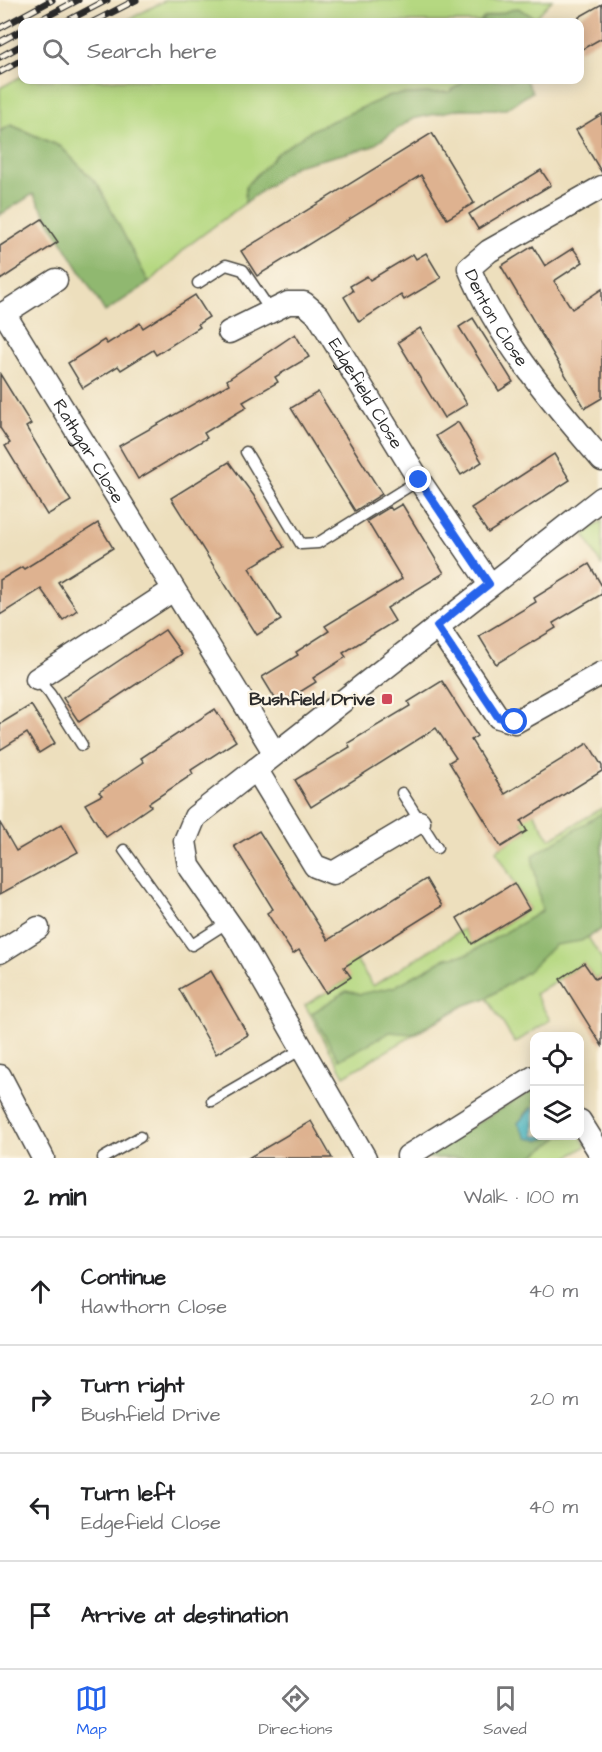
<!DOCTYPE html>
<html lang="en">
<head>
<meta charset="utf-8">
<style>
  :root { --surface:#fff; --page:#f6f6f6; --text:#202124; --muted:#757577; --line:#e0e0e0; --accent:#2563eb }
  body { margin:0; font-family:"Architects Daughter",sans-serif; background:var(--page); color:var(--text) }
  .controls { position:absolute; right:18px; bottom:18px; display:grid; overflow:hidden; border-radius:12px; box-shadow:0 3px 15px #0003 }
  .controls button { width:54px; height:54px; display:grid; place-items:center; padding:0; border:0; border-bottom:2px solid var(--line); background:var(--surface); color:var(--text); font:30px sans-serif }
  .stop { position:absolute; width:18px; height:18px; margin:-14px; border:4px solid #2563eb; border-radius:50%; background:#fff }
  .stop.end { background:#2563eb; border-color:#fff; box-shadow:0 2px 6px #0008 }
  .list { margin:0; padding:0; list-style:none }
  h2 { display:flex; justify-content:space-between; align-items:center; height:78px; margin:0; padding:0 24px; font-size:26px }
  h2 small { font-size:20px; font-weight:400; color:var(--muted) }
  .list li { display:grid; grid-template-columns:39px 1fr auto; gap:18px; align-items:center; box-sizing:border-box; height:108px; padding:0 24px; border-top:2px solid var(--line) }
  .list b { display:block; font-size:22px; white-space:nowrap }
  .list p { margin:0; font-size:20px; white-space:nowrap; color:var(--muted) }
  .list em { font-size:20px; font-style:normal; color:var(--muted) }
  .icon { flex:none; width:33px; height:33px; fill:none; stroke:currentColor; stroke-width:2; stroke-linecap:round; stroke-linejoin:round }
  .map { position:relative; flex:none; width:602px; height:1158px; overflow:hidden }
  .search { position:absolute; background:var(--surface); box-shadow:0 3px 15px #0003; left:18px; right:18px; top:18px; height:66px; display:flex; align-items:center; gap:15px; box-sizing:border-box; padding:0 21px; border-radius:12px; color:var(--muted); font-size:22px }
  .sheet { height:510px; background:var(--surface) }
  nav { display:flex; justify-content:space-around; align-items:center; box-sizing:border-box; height:84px; border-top:2px solid var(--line); background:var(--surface); font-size:16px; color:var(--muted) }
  nav a { display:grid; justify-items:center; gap:3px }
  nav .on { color:var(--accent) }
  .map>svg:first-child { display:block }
</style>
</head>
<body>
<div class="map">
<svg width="602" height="1158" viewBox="0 0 602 1158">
  <rect width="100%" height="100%" fill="#fcf5e5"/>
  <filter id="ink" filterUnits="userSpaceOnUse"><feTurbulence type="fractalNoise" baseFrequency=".0167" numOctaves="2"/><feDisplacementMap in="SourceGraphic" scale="12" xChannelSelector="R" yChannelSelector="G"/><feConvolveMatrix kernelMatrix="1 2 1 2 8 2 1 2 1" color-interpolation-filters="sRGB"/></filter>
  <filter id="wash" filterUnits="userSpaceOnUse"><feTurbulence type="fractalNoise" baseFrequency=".008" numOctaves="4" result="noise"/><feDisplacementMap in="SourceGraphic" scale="24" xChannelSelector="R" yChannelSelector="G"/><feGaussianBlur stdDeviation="1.35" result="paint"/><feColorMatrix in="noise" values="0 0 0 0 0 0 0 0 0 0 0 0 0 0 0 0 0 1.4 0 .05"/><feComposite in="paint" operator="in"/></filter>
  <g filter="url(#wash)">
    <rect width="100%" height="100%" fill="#eddfbd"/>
    <g fill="#b5d881" stroke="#708256" stroke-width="1.5">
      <path d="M166,0h386l-17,18 -17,-10 -34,10 -4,4h-356z"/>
      <path d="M22,76v4h440v3l-12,9 -59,3 -77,34 -36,24 -32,33 -1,17 -56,42 -40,38 -51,-98 -37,-38 -49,-22 -12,6v-43z"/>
      <path d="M602,521v44h-1l-17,-31z"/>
      <path d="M530,807l20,32 52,-31v121l-14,8 14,22v16l-7,4 -11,-16 -49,31 15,26 -35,23 -28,-45 -22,7 -121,71 -39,-71 45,-27 -10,-18 12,-7 21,33 90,-57 10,15 56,-35 -33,-59 31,-19 -9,-16z"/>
      <path d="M561,1136h19l6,10 -19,12h-37z"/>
    </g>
    <g fill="#90b86f" stroke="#5e724d" stroke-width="1.5">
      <path d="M518,8l17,10 -4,4h-51l4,-4z"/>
      <path d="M462,80h64l6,12 -26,17h-46l-48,10 -41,28 -76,19 -50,37 1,-17 32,-33 36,-24 77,-34 58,-3 13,-9z"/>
      <path d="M11,125l50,22 37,38 51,98 -44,29 -72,-118 -33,21v-84z"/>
      <path d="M602,813v116l-21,12 -26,4 -28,27 -40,26 -22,7 -53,29 -22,-2 -51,28 -27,-47 34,-22 14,3 34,-7 52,-29 22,-4 74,-43 -10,-55z"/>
      <path d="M534,1089v17l-4,2 -12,15 9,15 13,2 21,-4 -31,22h-101l-2,-5z"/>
    </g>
    <path fill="#4bb9c5" stroke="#3b7278" stroke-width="1.5" d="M534,1106v30h17l-11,4 -13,-2 -9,-15z"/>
    <g id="blocks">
      <g fill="#deb290">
        <path d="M602,4v34l-23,13v-34z"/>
        <path d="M602,114v59l-26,-43z"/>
        <path d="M432,133l42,70 -27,16 -26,-44 -164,101 -16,-25z"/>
        <path d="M541,170l10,15 -73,44 -9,-15z"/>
        <path d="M42,219l16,23 -58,38v-34z"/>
        <path d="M533,246l12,20 28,-18 10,14 -29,19 18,28 30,-20v109l-17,10 -84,-142z"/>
        <path d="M426,253l15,25 -37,22 -3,-5 -42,27 -15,-25 9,-6 -3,-5 17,-10 3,4 43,-26 3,5z"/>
        <path d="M195,295l14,22 -11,7 2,3 -44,28 -3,-5 -32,20 -3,-4 -35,22 -15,-25 36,-23 3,4 33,-21 3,5z"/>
        <path d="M473,318l40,64 -14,9 -40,-64z"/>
        <path d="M420,328l47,76 -23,14 -46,-76z"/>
        <path d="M295,334l14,23 -34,20 3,5 -35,20 4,5 -43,26 3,5 -69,41 -19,-33 110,-62 -2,-4z"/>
        <path d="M0,374l31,50 -5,3 45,74 -24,14 -42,-69 5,-3 -10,-15z"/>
        <path d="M318,392l64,102 -27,17 -64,-103z"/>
        <path d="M458,422l24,40 -21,13 -25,-39z"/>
        <path d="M554,454l16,26 -82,53 -17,-25z"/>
        <path d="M229,462l25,34 30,51 -35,21 32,52 -24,15 -86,-137z"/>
        <path d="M402,504l42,69 -57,35 8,13 -52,32 3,4 -33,21 3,4 -37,23 -17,-28 36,-22 -2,-3 33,-21 -4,-5 77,-47 -35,-58 23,-14 2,3z"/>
        <path d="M98,523l15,25 -55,34 19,28 -14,10 -22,-31 -41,26v-35l22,-13 2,2z"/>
        <path d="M589,564l13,22v8l-49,29 3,5 -60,36 -17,-28 57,-34 -2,-4z"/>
        <path d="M165,630l17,24 -103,68 -16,-24z"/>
        <path d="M442,681l35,55 -6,4 34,54 83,-51 14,23v5l-81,50 6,10 -26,16 -52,-85 7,-4 -20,-30 -125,79 -16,-27 55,-33 -2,-4 62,-37 -2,-4z"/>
        <path d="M31,705l24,38 -16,10 -12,-20 -27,17v-26z"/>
        <path d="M215,709l21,32 -45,29 2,4 -44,29 2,3 -45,31 -21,-33 17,-9 -3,-3 45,-30 -3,-4z"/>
        <path d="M0,823l16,28 46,-27 16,28 -78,42z"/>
        <path d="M259,831l69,109 98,-61 16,27 -98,61 7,10 -25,16 -27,-43 -6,4 -26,-41 6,-4 -39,-63z"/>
        <path d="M514,883l15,26 -57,35 -15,-26z"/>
        <path d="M584,963l11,16 7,-4v71l-42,-67z"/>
        <path d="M211,971l37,64 -32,19 -37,-65z"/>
        <path d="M311,1121l21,37h-84z"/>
      </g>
    </g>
  </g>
  <g filter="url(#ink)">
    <use href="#blocks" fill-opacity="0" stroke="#484641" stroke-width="1.5"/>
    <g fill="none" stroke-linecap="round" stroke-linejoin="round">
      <g stroke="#484641" stroke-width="13">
        <g id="service">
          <path d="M198,283l28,-18 17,5 27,40"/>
          <path d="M246,452l55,92 17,-1 101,-63"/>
          <path d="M37,679l13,15 32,51"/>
          <path d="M402,793l35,55"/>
          <path d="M124,850l68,95 36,-23"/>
          <path d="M212,1101l90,-52"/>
          <path d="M103,1158l37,-21"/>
        </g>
      </g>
      <g stroke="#484641" stroke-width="25">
        <g id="minor">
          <path id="s1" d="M602,187l-113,64 -20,17c30,73 83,133 133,192"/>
          <path id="s2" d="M4,313l270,439"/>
          <path d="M0,316l56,-36"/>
          <path id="s3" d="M229,332l59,-29h16l14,12 101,165 70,103"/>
          <path d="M437,626l61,91 17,5 87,-49"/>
          <path d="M37,679l136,-89"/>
          <path d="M256,769l59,97 18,7 86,-51"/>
          <path d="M0,952l38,-24"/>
          <path d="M0,1076l43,82"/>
          <path d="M580,1121l22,35"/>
          <path d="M408,1156l126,-79"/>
          <path d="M365,1158l-128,-223 -48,-69 -4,-25 10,-24 407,-319"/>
        </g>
      </g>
      <use href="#service" stroke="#fff" stroke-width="10"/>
      <use href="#minor" stroke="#fff" stroke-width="22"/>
      <g stroke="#2b2b2b" stroke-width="7">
        <g id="rail">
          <path d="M36,22l42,-22"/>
          <path d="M65,22l42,-22"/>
          <path d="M93,22l43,-22"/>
          <path d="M0,28l52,-28"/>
          <path d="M0,42l22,-12"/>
          <path d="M0,57l22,-12"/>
          <path d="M0,72l22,-12"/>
        </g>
      </g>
      <use href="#rail" stroke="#fcf5e5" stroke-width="4.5" stroke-dasharray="14" stroke-linecap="butt"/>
    </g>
  </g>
  <g fill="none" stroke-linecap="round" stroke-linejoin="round" filter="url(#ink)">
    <path stroke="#2563eb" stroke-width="8" d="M419,480l70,104 -52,42 61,91 17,5"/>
  </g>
  <rect fill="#d1495b" stroke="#fcf5e5" stroke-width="2" x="381" y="693" width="12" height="12" rx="3"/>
  <g text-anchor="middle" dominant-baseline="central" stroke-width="4.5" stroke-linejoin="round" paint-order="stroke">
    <g font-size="18" fill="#2b2b2b" stroke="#fcf5e5">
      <text stroke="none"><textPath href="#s1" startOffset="213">Denton Close</textPath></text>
      <text stroke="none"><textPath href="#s3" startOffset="192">Edgefield Close</textPath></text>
      <text stroke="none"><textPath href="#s2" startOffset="162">Rathgar Close</textPath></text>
    </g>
    <g font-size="18" font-weight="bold" fill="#2b2b2b" stroke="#fcf5e5" text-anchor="end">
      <text x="375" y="699">Bushfield Drive</text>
    </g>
  </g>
</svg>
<div class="controls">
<button><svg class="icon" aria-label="locate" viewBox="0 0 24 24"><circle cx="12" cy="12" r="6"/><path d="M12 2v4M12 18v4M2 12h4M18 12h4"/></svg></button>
<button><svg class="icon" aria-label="layers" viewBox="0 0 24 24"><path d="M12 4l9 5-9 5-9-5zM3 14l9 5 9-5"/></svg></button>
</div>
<div class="stop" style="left:515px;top:722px"></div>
<div class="stop end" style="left:419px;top:480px"></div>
<div class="search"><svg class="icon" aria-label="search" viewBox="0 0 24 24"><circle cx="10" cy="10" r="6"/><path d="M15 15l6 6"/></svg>Search here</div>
</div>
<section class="sheet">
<h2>2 min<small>Walk · 100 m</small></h2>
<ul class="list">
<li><svg class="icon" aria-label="ahead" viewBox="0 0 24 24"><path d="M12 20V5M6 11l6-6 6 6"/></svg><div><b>Continue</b><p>Hawthorn Close</p></div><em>40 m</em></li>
<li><svg class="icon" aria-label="right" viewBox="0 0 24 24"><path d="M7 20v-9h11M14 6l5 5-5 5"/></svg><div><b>Turn right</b><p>Bushfield Drive</p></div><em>20 m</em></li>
<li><svg class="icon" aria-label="left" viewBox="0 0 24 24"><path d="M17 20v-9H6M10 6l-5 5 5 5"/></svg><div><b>Turn left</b><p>Edgefield Close</p></div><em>40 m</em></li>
<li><svg class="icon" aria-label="arrive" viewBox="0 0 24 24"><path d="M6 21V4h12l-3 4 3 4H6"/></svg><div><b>Arrive at destination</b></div></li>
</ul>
</section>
<nav>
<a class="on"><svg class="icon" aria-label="map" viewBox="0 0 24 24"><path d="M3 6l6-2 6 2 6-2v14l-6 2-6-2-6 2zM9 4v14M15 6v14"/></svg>Map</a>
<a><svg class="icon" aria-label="directions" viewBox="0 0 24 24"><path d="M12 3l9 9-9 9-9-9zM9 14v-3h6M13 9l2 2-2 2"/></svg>Directions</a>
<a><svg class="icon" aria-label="saved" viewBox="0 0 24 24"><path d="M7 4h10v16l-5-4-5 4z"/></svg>Saved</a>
</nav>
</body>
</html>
